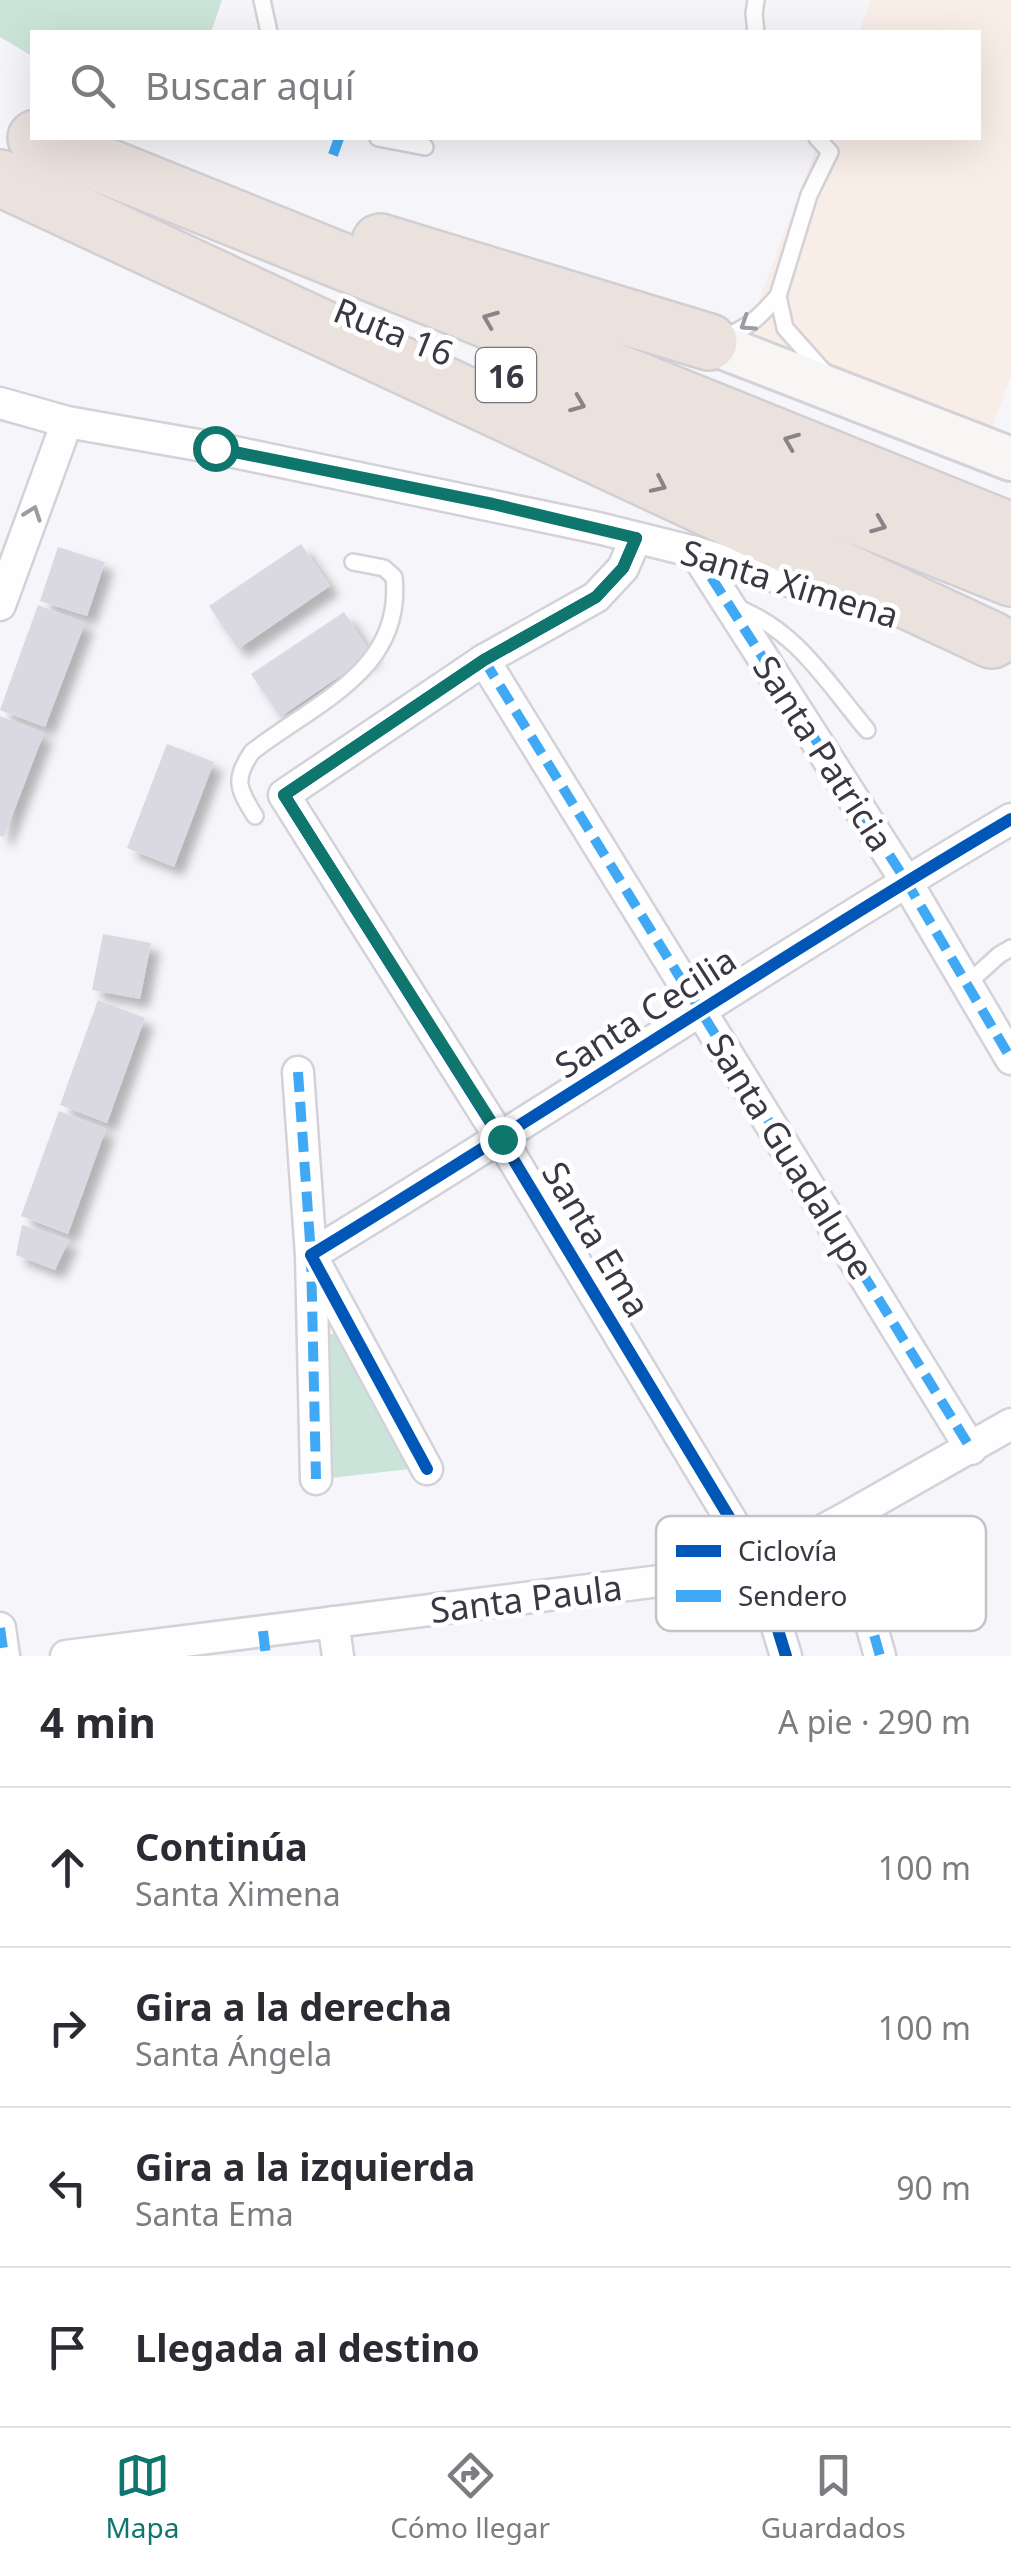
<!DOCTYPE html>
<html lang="es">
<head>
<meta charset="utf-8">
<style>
  :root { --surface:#fff; --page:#f7f7f7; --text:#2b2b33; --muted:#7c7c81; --line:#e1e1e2; --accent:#0f766e }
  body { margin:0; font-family:"Noto Sans",sans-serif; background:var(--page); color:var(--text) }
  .stop { position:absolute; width:30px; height:30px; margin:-22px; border:8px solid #0f766e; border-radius:50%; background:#fff }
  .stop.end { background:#0f766e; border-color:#fff; box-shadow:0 2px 10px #0008 }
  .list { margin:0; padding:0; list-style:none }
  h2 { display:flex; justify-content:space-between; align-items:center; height:130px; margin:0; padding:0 40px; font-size:42px }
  h2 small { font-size:32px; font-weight:400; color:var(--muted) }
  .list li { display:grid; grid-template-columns:65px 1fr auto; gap:30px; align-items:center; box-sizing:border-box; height:160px; padding:0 40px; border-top:2px solid var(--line) }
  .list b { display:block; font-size:38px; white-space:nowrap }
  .list p { margin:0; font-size:32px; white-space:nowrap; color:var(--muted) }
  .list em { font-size:32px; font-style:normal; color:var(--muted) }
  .icon { flex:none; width:55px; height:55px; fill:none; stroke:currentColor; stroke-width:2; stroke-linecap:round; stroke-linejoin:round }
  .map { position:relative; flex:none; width:1011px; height:1656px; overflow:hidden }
  .search { position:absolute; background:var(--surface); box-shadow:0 10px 40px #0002; left:30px; right:30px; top:30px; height:110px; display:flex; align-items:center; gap:25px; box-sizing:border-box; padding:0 35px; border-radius:0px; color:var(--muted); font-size:38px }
  .sheet { height:770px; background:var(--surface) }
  nav { display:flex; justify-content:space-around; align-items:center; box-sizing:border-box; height:140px; border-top:2px solid var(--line); background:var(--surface); font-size:28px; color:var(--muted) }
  nav a { display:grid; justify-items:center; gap:5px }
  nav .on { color:var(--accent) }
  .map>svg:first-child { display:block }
</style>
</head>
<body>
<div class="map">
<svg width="1011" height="1656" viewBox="0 0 1011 1656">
  <defs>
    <filter id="shadow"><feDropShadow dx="9" dy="9" stdDeviation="5" flood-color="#0004"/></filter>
  </defs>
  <rect width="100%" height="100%" fill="#f6f5f9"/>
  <path fill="#f9ede7" d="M871,0h140v375l-20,55 -243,-100 72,-192h158v-106h-119z"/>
  <g fill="#cbe4d9">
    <path d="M0,0h222l-11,32h-179v24l-32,-19z"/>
    <path d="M339,1331l70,138 -78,9 -11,-139z"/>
  </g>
  <g fill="#dad8e0" filter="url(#shadow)">
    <path d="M301,544l29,42 -92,63 -29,-43z"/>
    <path d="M58,547l47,15 -18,54 -47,-15z"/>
    <path d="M38,605l47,18 -40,104 -45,-17z"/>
    <path d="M344,612l28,42 -92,63 -29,-43z"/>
    <path d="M0,716l44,17 -40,104 -4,-1z"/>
    <path d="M167,744l47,18 -40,105 -47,-19z"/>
    <path d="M103,934l48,9 -11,56 -48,-9z"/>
    <path d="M98,1000l47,18 -38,105 -47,-18z"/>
    <path d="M59,1111l47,18 -38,105 -47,-18z"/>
    <path d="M22,1225l47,15 -14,30 -39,-15z"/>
  </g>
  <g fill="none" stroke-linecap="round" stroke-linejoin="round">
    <g stroke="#d4d1d9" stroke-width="20">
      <g id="lane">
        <path d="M262,0l7,32"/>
        <path d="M756,32l-2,-18 2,-14"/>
        <path d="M378,138l47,9"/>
        <path d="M817,138l13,14 -21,43 -31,101 7,32 40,45"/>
        <path d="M723,337c25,-8 38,-22 55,-41"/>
        <path d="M733,606c63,23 92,74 134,124"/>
        <path d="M255,816c-17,-27 -22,-37 -3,-64 62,-49 152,-81 142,-175l-10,-9 -31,-6"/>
        <path d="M967,984l32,-29 12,-7"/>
      </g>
    </g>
    <g stroke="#d4d1d9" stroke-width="35">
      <g id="street">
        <path d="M0,403l67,19 148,26 383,80 97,24 168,52"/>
        <path d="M636,538l-13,30 -27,29 -112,63 -200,135 217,344 257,426 28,91"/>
        <path d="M695,552l211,329 105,178"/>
        <path d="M0,605l67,-183"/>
        <path d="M484,660l487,789"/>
        <path d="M298,1072l13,183 5,224"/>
        <path d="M427,1469l-116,-214c235,-143 464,-296 700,-436"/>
        <path d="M842,1520l38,136"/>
        <path d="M333,1622l5,34"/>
        <path d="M0,1628l4,28"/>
        <path d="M66,1656l673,-85 19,-6 84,-45 169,-96"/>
      </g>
    </g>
    <g stroke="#d4d1d9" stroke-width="48">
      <path id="secondary" d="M709,342l302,117"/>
    </g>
    <g stroke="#d1cfd4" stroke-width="60">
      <g id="highway">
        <path d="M36,138l975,393"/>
        <path d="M0,178l992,462"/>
        <path d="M380,242l329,100"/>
        <path d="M509,377l502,201"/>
      </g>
    </g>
    <use href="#lane" stroke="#fefefe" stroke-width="15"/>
    <use href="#street" stroke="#fefefe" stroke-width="30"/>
    <use href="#secondary" stroke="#f8f6f5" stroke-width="42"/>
    <use href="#highway" stroke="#ebe2de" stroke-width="55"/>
    <g stroke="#3fa9f5" stroke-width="10" stroke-dasharray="20 10" stroke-linecap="butt">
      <path d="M333,155l6,-17"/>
      <path d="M695,552l211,329 105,178"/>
      <path d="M484,660l487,789"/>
      <path d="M298,1072l13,183 5,224"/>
      <path d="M842,1520l38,136"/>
      <path d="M0,1628l4,28"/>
      <path d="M263,1631l3,25"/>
    </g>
    <g stroke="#fff" stroke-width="19">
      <g id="cycleway">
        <path d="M636,538l-13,30 -27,29 -112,63 -200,135 217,344 257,426 28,91"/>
        <path d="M427,1469l-116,-214c235,-143 464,-296 700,-436"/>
      </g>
    </g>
    <use href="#cycleway" stroke="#0057b8" stroke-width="12"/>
  </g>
  <defs><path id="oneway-chevron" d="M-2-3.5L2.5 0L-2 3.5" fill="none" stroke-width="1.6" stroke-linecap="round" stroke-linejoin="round" transform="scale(2.5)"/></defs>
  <g stroke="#8a8489">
    <use href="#oneway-chevron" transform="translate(490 319) rotate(-158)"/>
    <use href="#oneway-chevron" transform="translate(578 404) rotate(22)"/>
    <use href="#oneway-chevron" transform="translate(791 441) rotate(-158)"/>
    <use href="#oneway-chevron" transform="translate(659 485) rotate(25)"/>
    <use href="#oneway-chevron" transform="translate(879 525) rotate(22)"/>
  </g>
  <g stroke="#9c9ba1">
    <use href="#oneway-chevron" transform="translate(747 324) rotate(147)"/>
    <use href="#oneway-chevron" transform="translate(33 513) rotate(-70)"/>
  </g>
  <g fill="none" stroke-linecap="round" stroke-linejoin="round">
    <path stroke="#0f766e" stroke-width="12" d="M215,448l278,56 143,34 -13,30 -27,29 -112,63 -200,135 218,344"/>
  </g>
  <g text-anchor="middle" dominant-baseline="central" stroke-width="10" stroke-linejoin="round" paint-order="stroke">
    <rect fill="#fff" stroke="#76747c" stroke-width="2.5" x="476" y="348" width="60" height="54" rx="8"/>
    <g font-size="32" font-weight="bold" fill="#3b3844">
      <text x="506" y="375">16</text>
    </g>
    <g font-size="35" fill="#3b3844" stroke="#fff">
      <text transform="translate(394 331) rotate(22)">Ruta 16</text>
      <text transform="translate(790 583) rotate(17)">Santa Ximena</text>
      <text transform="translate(824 753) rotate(57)">Santa Patricia</text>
      <text transform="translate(645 1012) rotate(-33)">Santa Cecilia</text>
      <text transform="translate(791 1156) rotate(58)">Santa Guadalupe</text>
      <text transform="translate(597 1239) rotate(59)">Santa Ema</text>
      <text transform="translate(526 1598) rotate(-7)">Santa Paula</text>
    </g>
  </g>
  <rect x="656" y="1516" width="330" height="115" rx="15" fill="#fff" stroke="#c4c3c7" stroke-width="2.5"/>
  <rect x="676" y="1545" width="45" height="12" fill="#0057b8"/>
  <rect x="676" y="1590" width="45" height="12" fill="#3fa9f5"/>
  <g font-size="28" fill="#3b3844">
    <text x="738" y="1561">Ciclovía</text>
    <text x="738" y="1606">Sendero</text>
  </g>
</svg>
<div class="stop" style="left:215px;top:448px"></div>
<div class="stop end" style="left:502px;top:1139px"></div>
<div class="search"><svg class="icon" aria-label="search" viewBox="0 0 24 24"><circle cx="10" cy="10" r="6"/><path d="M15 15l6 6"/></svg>Buscar aquí</div>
</div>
<section class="sheet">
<h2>4 min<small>A pie · 290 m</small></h2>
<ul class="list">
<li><svg class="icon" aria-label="ahead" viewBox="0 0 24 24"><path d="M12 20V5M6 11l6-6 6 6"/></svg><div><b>Continúa</b><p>Santa Ximena</p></div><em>100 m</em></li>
<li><svg class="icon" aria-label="right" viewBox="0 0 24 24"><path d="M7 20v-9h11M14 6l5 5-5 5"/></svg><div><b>Gira a la derecha</b><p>Santa Ángela</p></div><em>100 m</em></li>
<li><svg class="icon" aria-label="left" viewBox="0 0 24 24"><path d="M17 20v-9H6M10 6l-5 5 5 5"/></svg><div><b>Gira a la izquierda</b><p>Santa Ema</p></div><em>90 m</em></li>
<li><svg class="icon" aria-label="arrive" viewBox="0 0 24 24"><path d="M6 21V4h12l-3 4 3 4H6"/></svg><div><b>Llegada al destino</b></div></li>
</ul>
</section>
<nav>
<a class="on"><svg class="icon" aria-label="map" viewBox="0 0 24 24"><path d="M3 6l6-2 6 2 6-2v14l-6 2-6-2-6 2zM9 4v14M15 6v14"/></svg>Mapa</a>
<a><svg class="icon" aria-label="directions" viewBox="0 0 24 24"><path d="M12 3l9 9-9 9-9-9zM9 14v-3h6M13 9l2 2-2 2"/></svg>Cómo llegar</a>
<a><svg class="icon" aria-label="saved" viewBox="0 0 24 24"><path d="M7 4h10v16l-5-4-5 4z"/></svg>Guardados</a>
</nav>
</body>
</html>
